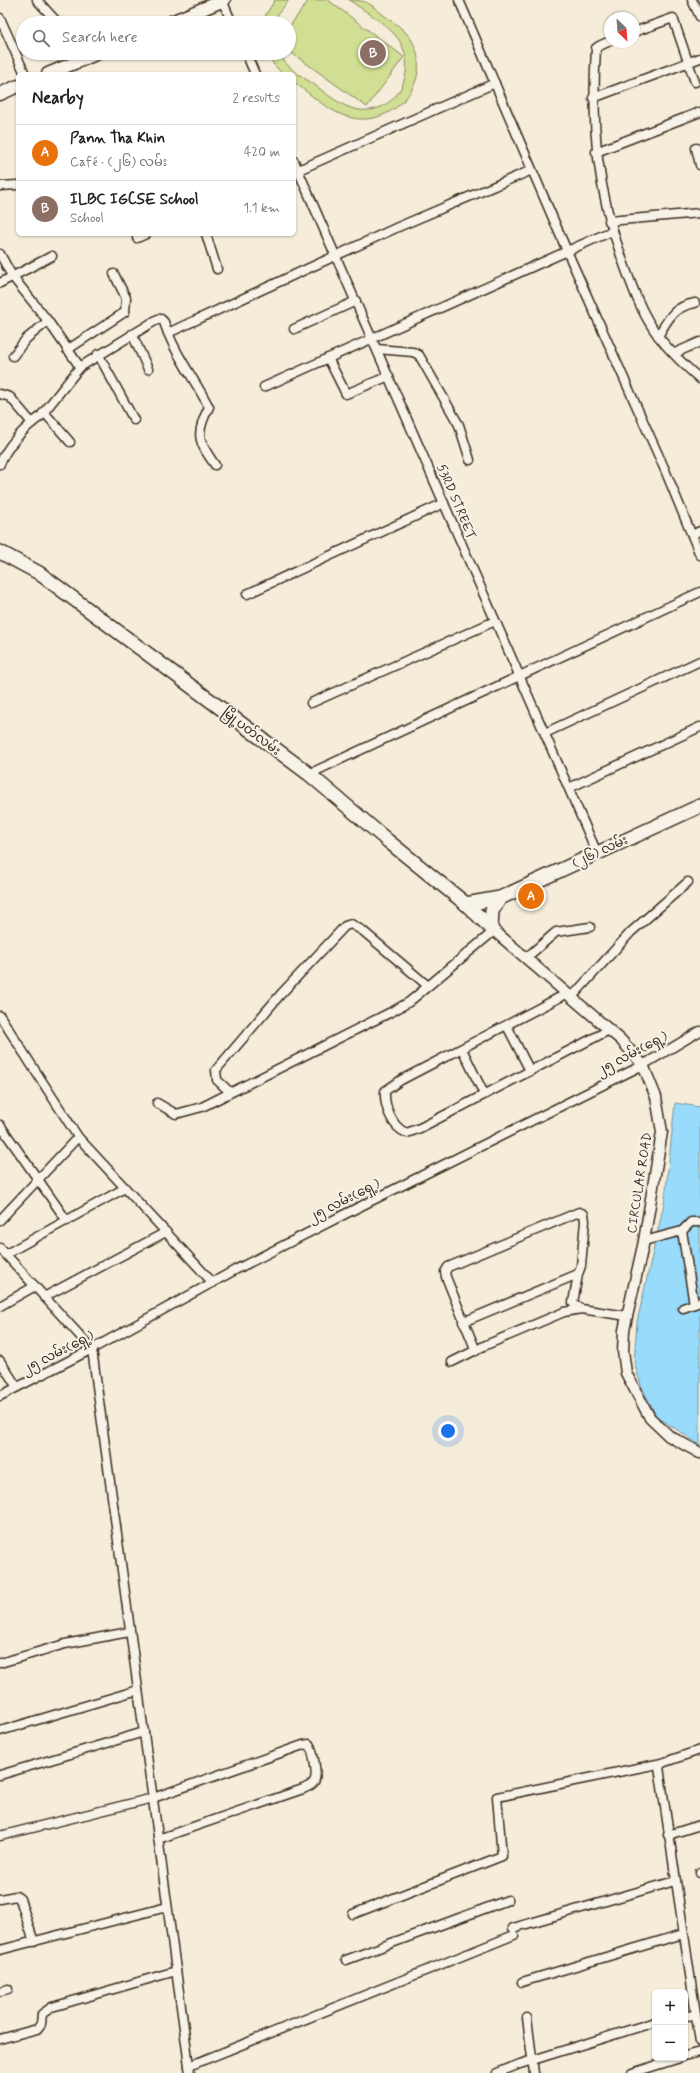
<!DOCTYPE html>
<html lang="en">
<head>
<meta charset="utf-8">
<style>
  :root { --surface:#fff; --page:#f2f2f2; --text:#222; --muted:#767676; --line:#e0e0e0; --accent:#7c3aed }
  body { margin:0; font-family:Mynerve,"Noto Sans Myanmar",sans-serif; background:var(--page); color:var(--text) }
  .controls { position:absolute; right:12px; bottom:12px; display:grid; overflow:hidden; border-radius:6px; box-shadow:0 1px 3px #0004 }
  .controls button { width:36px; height:36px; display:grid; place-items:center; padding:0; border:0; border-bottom:1px solid var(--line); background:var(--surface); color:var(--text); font:20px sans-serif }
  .compass { position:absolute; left:604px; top:12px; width:36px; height:36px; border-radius:50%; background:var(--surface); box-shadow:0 1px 3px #0004; rotate:155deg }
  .you { position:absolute; left:448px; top:1431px; width:14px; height:14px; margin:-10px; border:3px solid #fff; border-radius:50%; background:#1a73e8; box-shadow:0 0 0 6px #1a73e833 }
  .badge { display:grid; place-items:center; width:26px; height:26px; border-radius:50%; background:var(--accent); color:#fff; font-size:13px; font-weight:700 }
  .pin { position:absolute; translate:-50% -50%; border:2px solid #fff; box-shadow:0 1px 4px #0006 }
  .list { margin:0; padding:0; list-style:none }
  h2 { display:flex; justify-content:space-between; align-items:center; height:52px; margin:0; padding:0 16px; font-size:17px }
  h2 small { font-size:13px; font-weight:400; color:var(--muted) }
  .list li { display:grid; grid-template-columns:26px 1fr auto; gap:12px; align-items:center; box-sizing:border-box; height:56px; padding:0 16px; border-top:1px solid var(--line) }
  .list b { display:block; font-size:15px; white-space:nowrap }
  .list p { margin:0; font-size:13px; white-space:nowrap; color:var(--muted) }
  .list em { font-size:13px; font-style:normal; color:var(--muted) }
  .icon { flex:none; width:22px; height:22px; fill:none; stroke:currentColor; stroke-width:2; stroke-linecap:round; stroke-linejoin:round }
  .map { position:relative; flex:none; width:700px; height:2073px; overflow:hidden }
  .search { position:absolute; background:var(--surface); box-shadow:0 1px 3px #0004; left:16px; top:16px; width:280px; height:44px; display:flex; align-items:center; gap:10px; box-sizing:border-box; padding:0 14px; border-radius:22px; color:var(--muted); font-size:15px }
  .panel { position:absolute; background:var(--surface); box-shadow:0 1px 3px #0004; left:16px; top:72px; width:280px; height:164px; border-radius:6px }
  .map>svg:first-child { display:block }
</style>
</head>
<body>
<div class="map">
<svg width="700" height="2073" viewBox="0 0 700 2073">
  <rect width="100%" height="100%" fill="#f5edda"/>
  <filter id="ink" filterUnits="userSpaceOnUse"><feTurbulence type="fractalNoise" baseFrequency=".025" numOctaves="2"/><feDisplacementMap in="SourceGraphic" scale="8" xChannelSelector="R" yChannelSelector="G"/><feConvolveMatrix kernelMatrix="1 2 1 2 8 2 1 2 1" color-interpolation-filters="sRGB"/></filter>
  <g filter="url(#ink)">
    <g fill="#d0df93" stroke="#868458">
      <path d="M275,0h14l-11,14 -3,9h-10l1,-9z"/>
      <path d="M309,0h19l76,57 -37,50 -78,-56v-24z"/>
      <path d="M349,0c20,0 22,5 37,17 9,6 19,13 25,22 26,43 -21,93 -66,77 -18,-6 -35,-22 -51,-34v-8h-11l-9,-9 -7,-12h12c7,14 20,22 33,30 15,11 29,24 47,27 41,5 62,-46 36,-75 -11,-13 -32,-25 -46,-35z"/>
    </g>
    <path fill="#98dbfa" stroke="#7394a2" d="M675,1103l25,4v338l-44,-29 -15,-31 -7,-23 3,-40 28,-123z"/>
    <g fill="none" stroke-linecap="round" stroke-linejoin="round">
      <g stroke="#3b2a1e" stroke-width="11">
        <g id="minor">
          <path d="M37,0l21,23"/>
          <path d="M222,0l10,23"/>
          <path d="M459,0l108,251 98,219 35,85"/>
          <path d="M692,0l8,17"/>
          <path d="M0,18l25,56"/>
          <path d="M634,32l39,-14 22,64"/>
          <path d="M610,41l-11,5 -3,2c-5,81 1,143 29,219 8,22 16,44 29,63 12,18 30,35 46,49"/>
          <path d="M246,53l9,21"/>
          <path d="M593,98l107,-40"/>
          <path d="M696,148l4,17"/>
          <path d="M596,152l104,-40"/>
          <path d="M294,161l303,692"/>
          <path d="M294,172l201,-89"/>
          <path d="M0,186l18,-1"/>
          <path d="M609,221l91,-8"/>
          <path d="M206,234l11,35"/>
          <path d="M137,238l9,-4"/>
          <path d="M0,254l12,22 36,45 32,46"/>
          <path d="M0,283l52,-27"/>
          <path d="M294,329l62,-28"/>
          <path d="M168,333l230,-106 134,-57"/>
          <path d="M132,334l16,35"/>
          <path d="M658,336c11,-18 15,-29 37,-33"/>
          <path d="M377,349l36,3 6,3 40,70 11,35"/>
          <path d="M67,350l58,-38 1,-14 -12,-24"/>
          <path d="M675,353l25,-11"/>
          <path d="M98,354l36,66"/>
          <path d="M13,356l13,-17 22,-18"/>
          <path d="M328,358l18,36 43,-18"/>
          <path d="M264,387l348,-156"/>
          <path d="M0,394l10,3 22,26"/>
          <path d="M44,412l26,30"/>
          <path d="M0,464c7,-18 24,-36 40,-47l40,-50 78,-48h3l3,3c10,31 30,56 45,85 -14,27 -11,34 6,58"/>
          <path d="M692,535l8,-4"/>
          <path d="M247,594l197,-91"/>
          <path d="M311,703l184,-82"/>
          <path d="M545,733l155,-72"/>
          <path d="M309,774l391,-182"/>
          <path d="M569,788l131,-61"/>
          <path d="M526,958l30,-26 34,-5"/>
          <path d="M566,994l-165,86 -16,11c-1,15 7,37 22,42l13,-5 189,-98"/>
          <path d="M571,998l60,-66 57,-50"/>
          <path d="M0,1016l78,121 135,146"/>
          <path d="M507,1026l23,45"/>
          <path d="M462,1049l22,45"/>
          <path d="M230,1092l-13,-12 -1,-10 64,-75 65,-69 6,-2 12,7 65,55"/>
          <path d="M157,1103l19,11 26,-7 193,-97 14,-8 85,-71"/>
          <path d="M0,1125l67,96"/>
          <path d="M0,1220l78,-83"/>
          <path d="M682,1231l12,73"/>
          <path d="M644,1241l38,-10 9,-9h9"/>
          <path d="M0,1248l92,101 98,724"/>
          <path d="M6,1254l119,-66"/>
          <path d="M44,1297l122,-65"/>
          <path d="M0,1306l35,-20"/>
          <path d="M683,1308l17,-6"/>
          <path d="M463,1322l115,-48"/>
          <path d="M476,1351l-30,-74 -1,-5 3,-5 131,-55 5,2 1,7 -4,45 -3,8 -5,29 8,6"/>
          <path d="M0,1361l17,26"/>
          <path d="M452,1362l34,-17 78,-33 17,-3 46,7"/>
          <path d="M0,1396l92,-47 145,-80 118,-60 288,-144 57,-34"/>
          <path d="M0,1663l65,-19 64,-12"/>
          <path d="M0,1731l138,-41"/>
          <path d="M662,1763l-3,4 41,275"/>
          <path d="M0,1775l144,-43"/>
          <path d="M668,1835l32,-10"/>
          <path d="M0,1836l153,-38 150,-53 6,-1c4,5 8,29 6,35 -1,6 -8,8 -12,10l-145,50"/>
          <path d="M700,1873v-1"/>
          <path d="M0,1899l16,-3 4,3 14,43"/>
          <path d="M353,1914l149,-58 -5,-59 165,-34 38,-13"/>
          <path d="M513,1928l162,-47"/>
          <path d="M0,1950l167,-43"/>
          <path d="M346,1960l162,-60"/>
          <path d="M522,1982l161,-48"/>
          <path d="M0,1991l8,-2"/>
          <path d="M685,2016l11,-1"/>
          <path d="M527,2018l7,55"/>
          <path d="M0,2039l37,-10 4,-5 1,-10 10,-7 124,-36"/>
          <path d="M685,2056l15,-4"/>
          <path d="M189,2066l325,-131"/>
          <path d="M497,2073l23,-9 135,-42"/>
          <path d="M632,2073l48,-15"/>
        </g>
      </g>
      <g stroke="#3b2a1e" stroke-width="13">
        <path id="tertiary" d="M491,928l130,112 22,25 13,32 6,35 -18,109 -20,89 -1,21 3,22 24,45 19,18 31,17"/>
      </g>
      <g stroke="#3b2a1e" stroke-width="15">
        <g id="secondary">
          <path d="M169,23l55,-23"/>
          <path d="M48,74l50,-21"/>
          <path d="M0,94l18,-8"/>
        </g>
      </g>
      <g stroke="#3b2a1e" stroke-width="16">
        <g id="primary">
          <path d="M0,552l39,21 270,201 79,67 78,63 25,24"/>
          <path d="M466,904l34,-6 200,-92"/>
          <path d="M491,928l1,-17 8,-13"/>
        </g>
      </g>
      <use href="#minor" stroke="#f7f3e8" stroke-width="8"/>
      <use href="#tertiary" stroke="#f7f3e8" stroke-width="10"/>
      <use href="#secondary" stroke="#f7f3e8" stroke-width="12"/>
      <use href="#primary" stroke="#f7f3e8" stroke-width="13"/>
    </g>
  </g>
  <g text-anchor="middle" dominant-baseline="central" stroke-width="4" stroke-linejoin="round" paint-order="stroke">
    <g font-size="13" fill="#3b2a1e" stroke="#f7f3e8">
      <text transform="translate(456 502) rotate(67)">53RD STREET</text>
      <text transform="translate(251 732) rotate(37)">မြို့ပတ်လမ်း</text>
      <text transform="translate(600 852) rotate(-25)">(၂၆) လမ်း</text>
      <text transform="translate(632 1054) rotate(-28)">၂၅ လမ်း(ရှေ့)</text>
      <text transform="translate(640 1183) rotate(-81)">CIRCULAR ROAD</text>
      <text transform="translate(344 1201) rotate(-27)">၂၅ လမ်း(ရှေ့)</text>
      <text transform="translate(58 1353) rotate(-27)">၂၅ လမ်း(ရှေ့)</text>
    </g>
  </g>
</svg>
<div class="controls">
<button>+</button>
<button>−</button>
</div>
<svg class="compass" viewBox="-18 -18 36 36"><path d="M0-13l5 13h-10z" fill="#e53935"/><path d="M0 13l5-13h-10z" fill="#767676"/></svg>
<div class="you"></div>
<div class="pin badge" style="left:531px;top:896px;background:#e8710a">A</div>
<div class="pin badge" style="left:373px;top:53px;background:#8d6e63">B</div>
<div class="search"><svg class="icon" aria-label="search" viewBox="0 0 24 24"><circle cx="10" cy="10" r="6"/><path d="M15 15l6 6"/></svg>Search here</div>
<section class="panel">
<h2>Nearby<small>2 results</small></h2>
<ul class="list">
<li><span class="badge" style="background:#e8710a">A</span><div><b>Pann Tha Khin</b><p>Café · (၂၆) လမ်း</p></div><em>420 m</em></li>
<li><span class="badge" style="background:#8d6e63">B</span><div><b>ILBC IGCSE School</b><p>School</p></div><em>1.1 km</em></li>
</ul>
</section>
</div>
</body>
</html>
